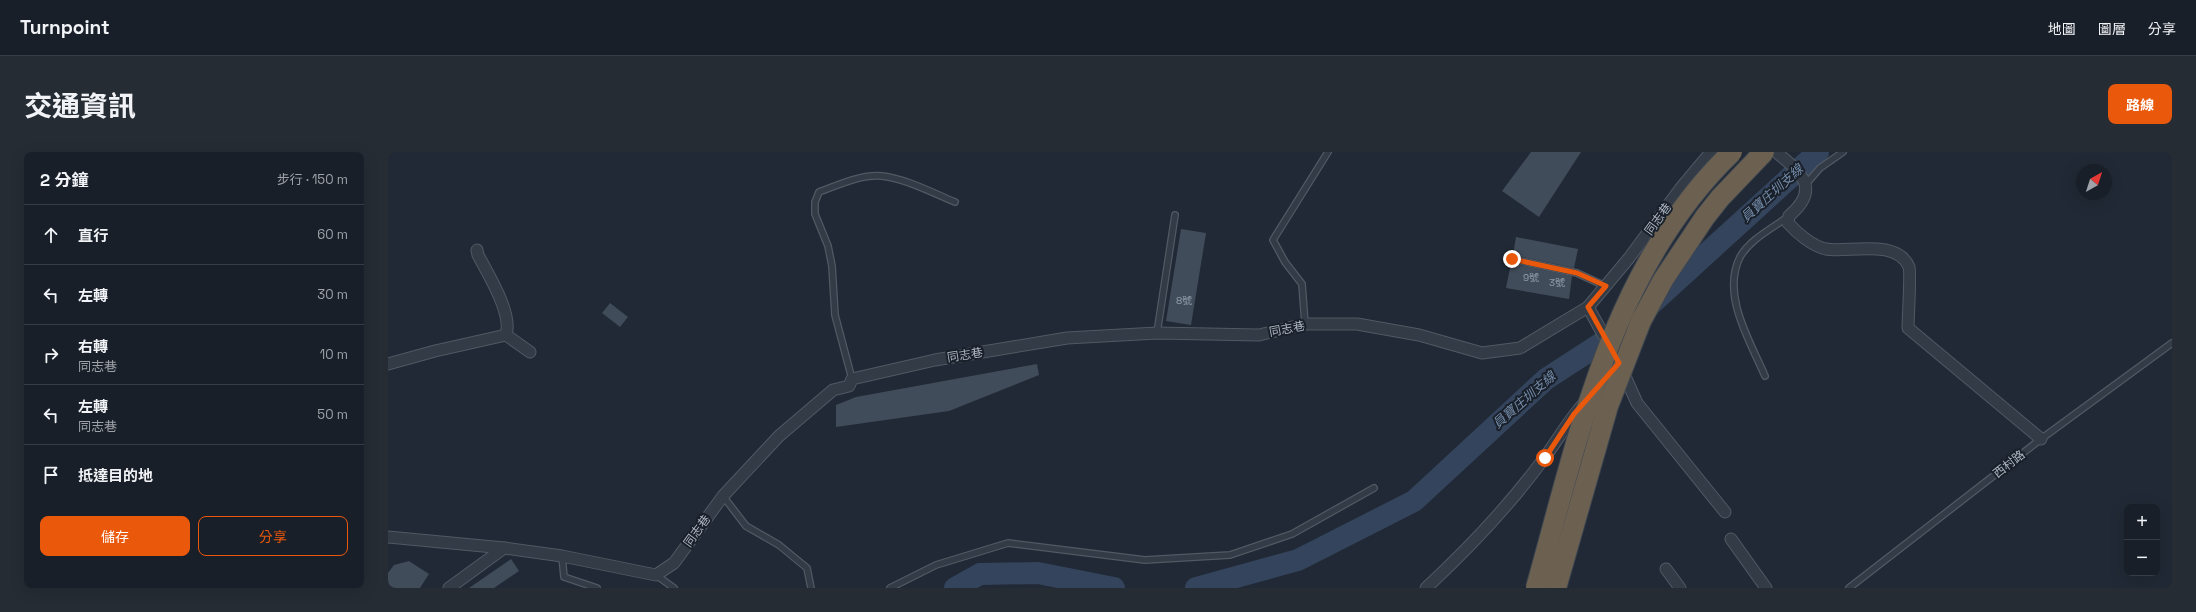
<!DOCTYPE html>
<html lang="zh-TW">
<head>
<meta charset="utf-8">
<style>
  :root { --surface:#181f28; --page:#252c34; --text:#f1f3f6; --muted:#9fa2a8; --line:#363d45; --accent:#ea580c }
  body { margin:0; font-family:"Space Grotesk","Noto Sans TC",sans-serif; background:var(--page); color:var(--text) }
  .controls { position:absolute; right:12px; bottom:12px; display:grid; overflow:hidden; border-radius:8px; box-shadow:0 4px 16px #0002 }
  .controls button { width:36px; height:36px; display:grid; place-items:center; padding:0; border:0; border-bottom:1px solid var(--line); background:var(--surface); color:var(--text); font:20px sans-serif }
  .compass { position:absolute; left:1688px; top:12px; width:36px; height:36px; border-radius:50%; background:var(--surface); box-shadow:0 4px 16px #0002; rotate:39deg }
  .stop { position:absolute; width:12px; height:12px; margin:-9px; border:3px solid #ea580c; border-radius:50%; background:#fff }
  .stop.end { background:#ea580c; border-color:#fff; box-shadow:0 1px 4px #0008 }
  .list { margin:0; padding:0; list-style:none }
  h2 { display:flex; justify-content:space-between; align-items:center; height:52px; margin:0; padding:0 16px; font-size:17px }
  h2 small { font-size:13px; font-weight:400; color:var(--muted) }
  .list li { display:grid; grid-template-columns:26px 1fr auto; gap:12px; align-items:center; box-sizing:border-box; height:60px; padding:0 16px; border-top:1px solid var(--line) }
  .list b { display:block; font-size:15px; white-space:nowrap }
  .list p { margin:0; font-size:13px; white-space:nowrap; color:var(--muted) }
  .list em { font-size:13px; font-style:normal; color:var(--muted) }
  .actions { display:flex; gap:8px; padding:12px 16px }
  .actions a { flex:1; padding:9px 0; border:1px solid var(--accent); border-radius:8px; text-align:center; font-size:14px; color:var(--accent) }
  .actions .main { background:var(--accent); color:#fff }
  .icon { flex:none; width:22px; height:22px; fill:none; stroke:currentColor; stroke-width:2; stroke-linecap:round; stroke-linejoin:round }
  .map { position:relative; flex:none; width:1784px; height:436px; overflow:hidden; border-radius:8px }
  header { display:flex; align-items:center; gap:24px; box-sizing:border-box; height:56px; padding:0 20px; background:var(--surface); border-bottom:1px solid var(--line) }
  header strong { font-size:19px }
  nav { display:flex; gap:22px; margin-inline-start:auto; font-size:14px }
  .intro { display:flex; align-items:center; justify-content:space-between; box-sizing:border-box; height:96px; padding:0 24px }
  h1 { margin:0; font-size:28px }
  .button { padding:10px 18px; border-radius:8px; background:var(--accent); color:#fff; font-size:14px; font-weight:700 }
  main { display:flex; gap:24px; padding:0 24px }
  aside { flex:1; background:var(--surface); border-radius:8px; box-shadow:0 4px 16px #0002 }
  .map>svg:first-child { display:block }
</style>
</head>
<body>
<header>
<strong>Turnpoint</strong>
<nav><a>地圖</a><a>圖層</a><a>分享</a></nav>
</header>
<div class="intro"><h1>交通資訊</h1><a class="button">路線</a></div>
<main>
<aside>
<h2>2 分鐘<small>步行 · 150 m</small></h2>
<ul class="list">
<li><svg class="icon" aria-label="ahead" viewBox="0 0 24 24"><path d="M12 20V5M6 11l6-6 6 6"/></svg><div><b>直行</b></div><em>60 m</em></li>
<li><svg class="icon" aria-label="left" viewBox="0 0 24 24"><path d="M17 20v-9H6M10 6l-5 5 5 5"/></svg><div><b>左轉</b></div><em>30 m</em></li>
<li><svg class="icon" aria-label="right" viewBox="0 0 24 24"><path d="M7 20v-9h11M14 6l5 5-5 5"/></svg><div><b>右轉</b><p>同志巷</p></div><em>10 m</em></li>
<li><svg class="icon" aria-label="left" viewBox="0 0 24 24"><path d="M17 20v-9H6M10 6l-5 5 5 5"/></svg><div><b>左轉</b><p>同志巷</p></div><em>50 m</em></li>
<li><svg class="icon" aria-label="arrive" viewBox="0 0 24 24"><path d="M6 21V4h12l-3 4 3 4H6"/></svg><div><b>抵達目的地</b></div></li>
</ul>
<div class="actions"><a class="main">儲存</a><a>分享</a></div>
</aside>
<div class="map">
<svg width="1784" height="436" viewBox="0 0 1784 436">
  <rect width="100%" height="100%" fill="#202935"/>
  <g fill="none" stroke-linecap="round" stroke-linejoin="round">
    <g stroke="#34445c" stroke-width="22">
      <path d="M1261,154l169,-154"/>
      <path d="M567,436l25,-14 58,-1 76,15"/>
      <path d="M808,436l102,-28 116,-59 132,-122 77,-50"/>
    </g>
  </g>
  <g fill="#414c5a">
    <path d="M1143,0h50l-42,65 -37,-26z"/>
    <path d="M793,77l25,4 -15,92 -25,-4z"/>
    <path d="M1128,85l62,12 -4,19 -61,-13z"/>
    <path d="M1123,111l61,13 -3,23 -63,-11z"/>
    <path d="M222,151l18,14 -8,10 -18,-14z"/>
    <path d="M649,212l2,11 -90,36 -113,16v-22l20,-8z"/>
    <path d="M123,407l8,12 -25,17h-25z"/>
    <path d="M21,409l20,13 -9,14h-32v-15l6,-8z"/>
  </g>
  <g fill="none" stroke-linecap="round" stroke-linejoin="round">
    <g stroke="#515964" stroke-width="8">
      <g id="lane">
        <path d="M1418,32l14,-16 23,-16"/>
        <path d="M1124,107l65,14 28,13"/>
        <path d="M917,172l-3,-40 -17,-22 -12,-22 55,-88"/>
        <path d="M769,181l18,-118"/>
        <path d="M1377,224c-15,-35 -44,-81 -25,-119 10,-18 33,-29 49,-41"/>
        <path d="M464,227l-17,-64 -3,-49 -4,-20 -13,-32v-12l4,-10c19,-7 42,-18 63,-16 25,3 51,17 73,26"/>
        <path d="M335,344l23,30 33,19 28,23 4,20"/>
        <path d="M174,404l2,21 33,11"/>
        <path d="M268,423l18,13"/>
        <path d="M502,436l46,-23 72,-22 137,17 85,-5 62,-21 82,-46"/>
        <path d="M1461,436l192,-149 131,-96"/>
      </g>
    </g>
    <g stroke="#515964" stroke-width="13">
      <g id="street">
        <path d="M1388,0c26,21 45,37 13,64l-1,7c9,10 24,23 38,26 22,4 71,-11 83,18 2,6 -1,51 -1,61l133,111"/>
        <path d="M89,98l1,5c10,19 35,59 28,80l24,17"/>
        <path d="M1200,155l31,56 18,40 88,109"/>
        <path d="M0,212l47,-13 71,-16"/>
        <path d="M0,385l116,11 58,8 94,19 18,-12 49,-67 56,-60 54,-46 16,-4 3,-7 83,-19 132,-22 90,-5 102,2 46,-11h52l62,11 63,18 38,-5 68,-41 41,-49 51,-69 31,-37"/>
        <path d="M1343,387l35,49"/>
        <path d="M1278,417l14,19"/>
        <path d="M61,436l55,-40"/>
        <path d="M1038,436c43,-40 84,-83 119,-131 13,-18 24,-37 39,-54"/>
      </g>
    </g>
    <use href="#lane" stroke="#333b46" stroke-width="5.5"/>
    <use href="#street" stroke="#333b46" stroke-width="11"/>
    <g stroke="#3e4650" stroke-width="22" stroke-linecap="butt">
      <g id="highway-bridge">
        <path d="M1148,436c43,-153 76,-321 196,-436"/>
        <path d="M1168,436l52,-182 33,-85 22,-41 42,-63 15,-19 44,-46"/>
      </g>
    </g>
    <use href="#highway-bridge" stroke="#6c6151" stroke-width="20"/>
  </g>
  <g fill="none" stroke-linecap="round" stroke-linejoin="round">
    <path stroke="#ea580c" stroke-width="5" d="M1124,107l65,14 29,13 -18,21 31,56 -45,51 -29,44"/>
  </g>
  <g text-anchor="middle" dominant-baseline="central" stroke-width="4" stroke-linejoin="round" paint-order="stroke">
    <g font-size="10" fill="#929ca9">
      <text x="1143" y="125">9號</text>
      <text x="1169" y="130">3號</text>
      <text x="796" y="148">8號</text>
    </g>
    <g font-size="12" fill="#adb6c3" stroke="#19202a">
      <text transform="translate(1270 67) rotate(-54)">同志巷</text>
      <text transform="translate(899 177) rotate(-11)">同志巷</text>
      <text transform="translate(577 203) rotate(-9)">同志巷</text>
      <text transform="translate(1621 312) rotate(-38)">西村路</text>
      <text transform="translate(309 379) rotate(-54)">同志巷</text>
    </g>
    <g font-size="13" font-style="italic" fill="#768daa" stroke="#19202a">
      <text transform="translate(1384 41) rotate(-42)">員寶庄圳支線</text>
      <text transform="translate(1136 248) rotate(-41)">員寶庄圳支線</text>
    </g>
  </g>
</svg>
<div class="controls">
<button>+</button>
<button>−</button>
</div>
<svg class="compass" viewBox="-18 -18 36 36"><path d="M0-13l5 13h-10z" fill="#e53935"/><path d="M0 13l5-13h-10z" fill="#9fa2a8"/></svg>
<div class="stop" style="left:1157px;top:306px"></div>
<div class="stop end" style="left:1124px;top:107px"></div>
</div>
</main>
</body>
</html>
